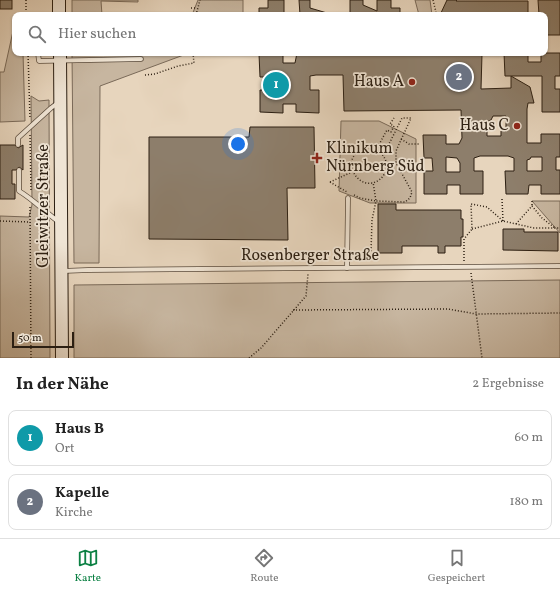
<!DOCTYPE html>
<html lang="de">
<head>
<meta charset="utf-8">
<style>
  :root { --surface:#fff; --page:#f6f6f6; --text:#222; --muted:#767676; --line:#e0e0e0; --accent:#0b8043 }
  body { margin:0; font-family:Vollkorn,serif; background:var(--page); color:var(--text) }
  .scale { position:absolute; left:12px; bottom:10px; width:62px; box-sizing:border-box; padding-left:4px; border:2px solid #2c1f12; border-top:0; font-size:11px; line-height:14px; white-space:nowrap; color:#2c1f12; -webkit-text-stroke:3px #efe4d4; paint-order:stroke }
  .you { position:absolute; left:238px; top:144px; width:14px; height:14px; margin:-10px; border:3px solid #fff; border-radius:50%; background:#1a73e8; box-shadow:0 0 0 6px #1a73e833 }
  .badge { display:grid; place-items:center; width:26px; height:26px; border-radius:50%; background:var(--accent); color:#fff; font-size:13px; font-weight:700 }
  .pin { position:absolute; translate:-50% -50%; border:2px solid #fff; box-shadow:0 1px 4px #0006 }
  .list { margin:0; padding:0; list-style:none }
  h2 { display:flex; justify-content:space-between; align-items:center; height:52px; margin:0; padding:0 16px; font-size:17px }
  h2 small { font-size:13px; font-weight:400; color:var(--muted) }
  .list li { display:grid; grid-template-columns:26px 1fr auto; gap:12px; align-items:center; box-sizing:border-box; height:56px; margin:0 8px 8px; padding:0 8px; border:1px solid var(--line); border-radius:8px }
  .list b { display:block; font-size:15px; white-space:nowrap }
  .list p { margin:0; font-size:13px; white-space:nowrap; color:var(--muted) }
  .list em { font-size:13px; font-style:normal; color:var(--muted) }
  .icon { flex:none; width:22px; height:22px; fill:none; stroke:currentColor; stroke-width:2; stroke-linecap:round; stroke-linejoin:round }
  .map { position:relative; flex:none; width:560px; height:358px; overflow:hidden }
  .search { position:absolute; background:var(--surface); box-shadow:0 1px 3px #0004; left:12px; right:12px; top:12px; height:44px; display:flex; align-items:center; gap:10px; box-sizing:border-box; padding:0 14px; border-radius:8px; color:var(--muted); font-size:15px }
  .sheet { height:180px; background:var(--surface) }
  nav { display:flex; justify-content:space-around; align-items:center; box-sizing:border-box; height:56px; border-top:1px solid var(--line); background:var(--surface); font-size:11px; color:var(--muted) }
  nav a { display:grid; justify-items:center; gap:2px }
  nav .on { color:var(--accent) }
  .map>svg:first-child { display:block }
</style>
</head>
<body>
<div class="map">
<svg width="560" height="358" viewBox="0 0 560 358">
  <rect width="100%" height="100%" fill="#e7d5bd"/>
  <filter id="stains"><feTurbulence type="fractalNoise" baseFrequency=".005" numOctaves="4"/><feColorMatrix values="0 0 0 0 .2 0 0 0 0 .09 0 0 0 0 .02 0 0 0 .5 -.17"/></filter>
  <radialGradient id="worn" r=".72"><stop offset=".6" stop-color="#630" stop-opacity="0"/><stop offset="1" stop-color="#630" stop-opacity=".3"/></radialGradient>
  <g fill="#c7b6a0" stroke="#7a6a59">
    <path d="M72,0h66v2l-37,-1 1,14h-30z"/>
    <path d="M198,0h45v15h-51z"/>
    <path d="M415,0h15l2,15h-13z"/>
    <path d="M15,22v31h8l2,68 -25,1v-50h4z"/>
    <path d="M72,53h117l-89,33 -1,177h-25z"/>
    <path d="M31,96l8,5 10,-1 1,258h-50v-142l29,1 3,-12z"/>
    <path d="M341,121h38l37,18v64h-46l-31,-12z"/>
    <path d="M532,201h28v32z"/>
    <path d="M560,280v78h-486v-73z"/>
  </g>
  <g fill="#8d7e6b" stroke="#2c1f12" fill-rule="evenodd">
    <rect x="0" y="0" width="12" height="9"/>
    <path d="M268,0h16v15h-25v-7h9z"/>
    <path d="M299,0h11v8l17,5v2h-27z"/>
    <path d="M350,0h13v5l14,6v-11h14v8h9v7h-50z"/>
    <path d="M447,0h10l-1,1h72v14h-88z"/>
    <path d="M538,0h22v35h-15v-20h-6z"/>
    <path d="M297,53l185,1 -1,35 30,-1v-12l19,11 4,16h-6l-1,6v34h14v-9h19v23h-4v13h4v24h-19v-9h-12l-1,9h-22l-1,-23h9v-13l-6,-2h-28l-6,2v13h9v23h-23v-9h-13v9h-23v-23h9l-1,-13h-8l-1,-23h23v9h13l3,-6 -1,-28 -117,1 -1,-36h-27l-6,1v14h9v23l-23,-1v-8h-13v9l-23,-1v-22h9v-13h-9l-1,-23h24v9h12zM493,116h13v15h-5v5h-14v-5h-3l2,-4v-5l5,-2zM446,157l11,1 3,5v9h-14zM531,157h11v14h-15v-11l3,-1z"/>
    <path d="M504,53h24v9h13v-9h19v23h-5v13h5v23h-18v-36h-37z"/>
    <path d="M250,127h64l1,61h-28l1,52 -139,-1v-102h100z"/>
    <path d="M0,145h15l3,3 5,-3v25l-4,-3 -3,3h-4v14h3v15h-15z"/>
    <path d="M378,204h18v6h65v9h2v18h-2v9h-16v7h-7v-7h-36v7h-24z"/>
    <path d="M503,229h21v3h34v19l-55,-1z"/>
  </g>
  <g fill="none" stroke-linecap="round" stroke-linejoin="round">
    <g stroke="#5b4c3d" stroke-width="5.5">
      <g id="lane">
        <path d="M38,53l1,8 102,-2"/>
        <path d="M18,145v-7l33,-30 8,-6"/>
        <path d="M19,170v21c15,9 26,21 40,31"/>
        <path d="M347,268l1,-70"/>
        <path d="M63,271l25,-1 472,-4"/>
      </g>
    </g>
    <g stroke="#2c1f12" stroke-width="14">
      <g id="secondary">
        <path d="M59,0v15"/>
        <path d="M60,53l2,305"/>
      </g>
    </g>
    <g stroke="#2c1f12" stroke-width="1.5" stroke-dasharray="1 2" stroke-linecap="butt">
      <path d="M26,0v15"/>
      <path d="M433,0l3,12"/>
      <path d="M191,8h6"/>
      <path d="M196,15l4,-15"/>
      <path d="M28,53l2,66"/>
      <path d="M145,75l10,-1 23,-8 16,-3 -1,-10"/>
      <path d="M30,135l1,56"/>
      <path d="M401,139l8,5h10"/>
      <path d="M366,149c3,0 6,0 9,1 14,5 15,22 4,30 -22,15 -42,-26 -13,-31z"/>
      <path d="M376,150l11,-20 4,2 3,-6 -4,-2 4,-6"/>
      <path d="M388,165l8,-2"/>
      <path d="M330,182l17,10"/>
      <path d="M330,182l22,-10"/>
      <path d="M354,195l6,3 16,3 -3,-19"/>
      <path d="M502,199l1,22"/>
      <path d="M532,201v5"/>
      <path d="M30,207l1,151"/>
      <path d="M0,221l30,1"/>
      <path d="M516,224l16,-18 10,12 13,10"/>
      <path d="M472,229l31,-8 31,7h26"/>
      <path d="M354,254l17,-2 1,-32 4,-19 29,1 5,-4 2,-6 -16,-29v-12l15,-33h-9l-19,38"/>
      <path d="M464,261v-22l8,-10 -1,-25 16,3 16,14"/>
      <path d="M471,273l11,85"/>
      <path d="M293,310l155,-1 28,5 84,-1"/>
      <path d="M249,358l12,-10 45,-52 2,-22"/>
    </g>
    <use href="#lane" stroke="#efe4d4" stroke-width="4"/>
    <use href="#secondary" stroke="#efe4d4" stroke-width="12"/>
  </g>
  <g fill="#8f2418" stroke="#efe4d4" stroke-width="1.5">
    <circle cx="412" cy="82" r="4"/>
    <circle cx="517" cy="126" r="4"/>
    <path d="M315 152h4v4h4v4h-4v4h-4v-4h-4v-4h4z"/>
  </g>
  <g text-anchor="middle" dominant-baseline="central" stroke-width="3.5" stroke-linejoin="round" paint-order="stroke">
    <g font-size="16" fill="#2c1f12" stroke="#efe4d4" text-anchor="end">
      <text x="404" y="82">Haus A</text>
      <text x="509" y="126">Haus C</text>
      <text x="326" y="149" text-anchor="start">Klinikum<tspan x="326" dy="18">Nürnberg Süd</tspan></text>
    </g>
    <g font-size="16" fill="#2c1f12" stroke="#efe4d4">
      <text transform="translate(44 206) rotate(-90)">Gleiwitzer Straße</text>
      <text x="310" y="256">Rosenberger Straße</text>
    </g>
  </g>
  <rect width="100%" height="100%" filter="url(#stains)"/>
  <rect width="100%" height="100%" fill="url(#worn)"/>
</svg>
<div class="scale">50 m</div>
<div class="you"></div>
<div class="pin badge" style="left:276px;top:85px;background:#0f9aa8">1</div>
<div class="pin badge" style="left:459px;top:77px;background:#6b7280">2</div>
<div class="search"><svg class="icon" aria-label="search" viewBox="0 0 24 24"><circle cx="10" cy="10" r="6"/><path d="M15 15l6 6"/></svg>Hier suchen</div>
</div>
<section class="sheet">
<h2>In der Nähe<small>2 Ergebnisse</small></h2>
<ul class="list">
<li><span class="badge" style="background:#0f9aa8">1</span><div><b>Haus B</b><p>Ort</p></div><em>60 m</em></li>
<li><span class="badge" style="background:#6b7280">2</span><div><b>Kapelle</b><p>Kirche</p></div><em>180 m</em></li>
</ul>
</section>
<nav>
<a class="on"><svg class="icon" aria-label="map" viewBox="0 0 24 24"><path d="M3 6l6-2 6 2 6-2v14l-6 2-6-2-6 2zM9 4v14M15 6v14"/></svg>Karte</a>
<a><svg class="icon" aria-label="directions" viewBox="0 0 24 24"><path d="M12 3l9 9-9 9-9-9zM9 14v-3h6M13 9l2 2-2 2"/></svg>Route</a>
<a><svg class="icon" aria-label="saved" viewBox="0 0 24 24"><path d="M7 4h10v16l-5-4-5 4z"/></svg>Gespeichert</a>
</nav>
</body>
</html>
